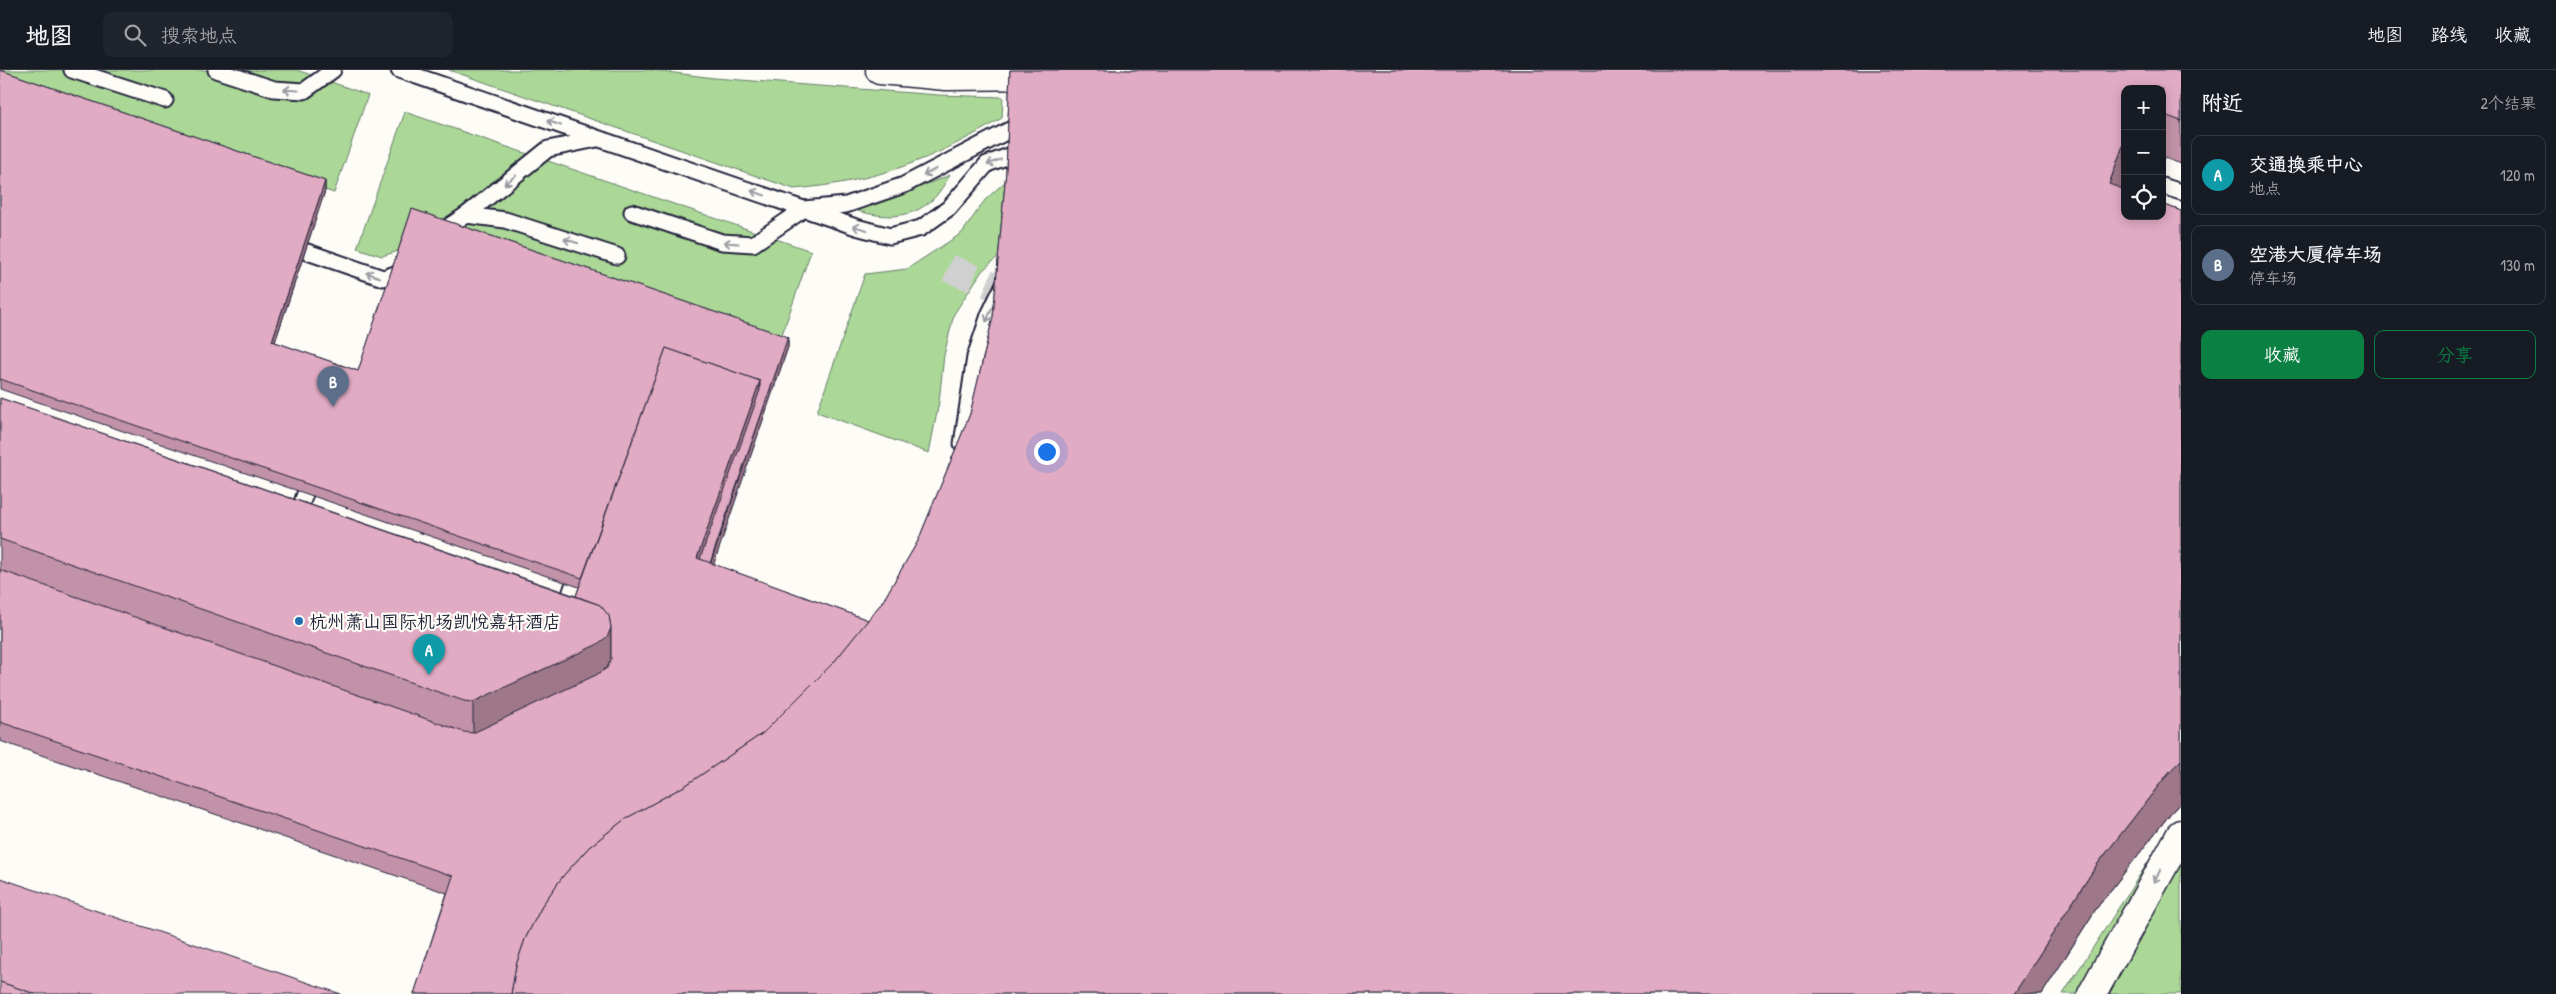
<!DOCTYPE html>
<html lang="zh">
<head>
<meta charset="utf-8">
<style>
  :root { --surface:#171b24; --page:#20242c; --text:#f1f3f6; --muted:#9ea1a6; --line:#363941; --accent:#0b8043 }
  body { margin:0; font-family:"Patrick Hand","LXGW WenKai TC",sans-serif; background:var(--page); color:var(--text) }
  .controls { position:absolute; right:15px; top:15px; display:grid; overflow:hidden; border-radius:10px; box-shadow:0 2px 12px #0003 }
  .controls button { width:45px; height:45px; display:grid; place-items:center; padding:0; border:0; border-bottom:1px solid var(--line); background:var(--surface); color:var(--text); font:25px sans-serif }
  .you { position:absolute; left:1046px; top:381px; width:18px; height:18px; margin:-12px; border:4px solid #fff; border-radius:50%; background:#1a73e8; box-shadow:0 0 0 8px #1a73e833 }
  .badge { display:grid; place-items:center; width:32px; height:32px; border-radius:50%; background:var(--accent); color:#fff; font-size:16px; font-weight:700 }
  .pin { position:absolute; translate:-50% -41px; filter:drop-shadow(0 1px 2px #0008) }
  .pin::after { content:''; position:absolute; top:26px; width:18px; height:15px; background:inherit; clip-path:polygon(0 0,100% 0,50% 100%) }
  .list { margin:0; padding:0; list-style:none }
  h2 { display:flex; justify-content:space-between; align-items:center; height:65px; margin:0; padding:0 20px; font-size:21px }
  h2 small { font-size:16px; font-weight:400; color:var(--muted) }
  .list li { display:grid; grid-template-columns:32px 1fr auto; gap:15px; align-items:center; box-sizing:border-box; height:80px; margin:0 10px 10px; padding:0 10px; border:1px solid var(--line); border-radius:10px }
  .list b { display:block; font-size:19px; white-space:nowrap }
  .list p { margin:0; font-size:16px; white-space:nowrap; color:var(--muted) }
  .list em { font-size:16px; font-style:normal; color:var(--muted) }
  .actions { display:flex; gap:10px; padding:15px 20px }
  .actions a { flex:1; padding:11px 0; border:1px solid var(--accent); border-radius:10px; text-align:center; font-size:18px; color:var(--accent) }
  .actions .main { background:var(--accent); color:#fff }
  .icon { flex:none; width:28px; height:28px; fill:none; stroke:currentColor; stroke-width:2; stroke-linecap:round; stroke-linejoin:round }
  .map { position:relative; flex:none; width:2181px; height:924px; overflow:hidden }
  header { display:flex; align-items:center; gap:30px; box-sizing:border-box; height:70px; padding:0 25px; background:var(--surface); border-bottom:1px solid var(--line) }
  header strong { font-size:24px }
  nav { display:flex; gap:28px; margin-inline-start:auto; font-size:18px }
  .search { width:350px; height:45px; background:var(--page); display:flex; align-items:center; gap:12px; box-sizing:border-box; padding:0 18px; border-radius:10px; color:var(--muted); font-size:19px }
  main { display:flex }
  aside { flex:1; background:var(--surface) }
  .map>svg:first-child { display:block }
</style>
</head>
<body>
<header>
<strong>地图</strong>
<div class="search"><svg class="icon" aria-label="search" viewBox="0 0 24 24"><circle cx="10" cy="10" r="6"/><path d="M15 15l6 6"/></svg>搜索地点</div>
<nav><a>地图</a><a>路线</a><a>收藏</a></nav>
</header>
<main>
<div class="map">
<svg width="2181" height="924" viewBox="0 0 2181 924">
  <rect width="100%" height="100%" fill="#fdfcf7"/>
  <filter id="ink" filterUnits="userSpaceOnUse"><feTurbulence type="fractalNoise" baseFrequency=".02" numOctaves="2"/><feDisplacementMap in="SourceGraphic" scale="10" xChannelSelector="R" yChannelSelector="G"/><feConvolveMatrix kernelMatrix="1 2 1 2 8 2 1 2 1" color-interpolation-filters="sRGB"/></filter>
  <g filter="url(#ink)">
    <g fill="#abd897" stroke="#667d69">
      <path d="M0,0h297l71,25 -34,98 -334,-115z"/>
      <path d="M449,0h202l63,8 224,17 65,2 -1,21c-69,42 -127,64 -208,71z"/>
      <path d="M405,42l406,139 -32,92 -377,-93 -20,6 -25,-8z"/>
      <path d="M950,105c-5,8 -11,19 -18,25 -22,20 -49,18 -74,11z"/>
      <path d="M1007,110l-4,72 -21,19 -28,43 -10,41 -5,47 -10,51 -112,-41 48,-138 42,-5 55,-36 23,-33z"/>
      <path d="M2154,783l27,2v139h-118z"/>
    </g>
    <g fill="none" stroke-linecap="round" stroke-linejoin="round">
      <path stroke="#d1d0d1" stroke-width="28" stroke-dasharray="28 14" stroke-linecap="butt" d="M948,198l63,25 15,11"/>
      <g stroke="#22223b" stroke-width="19">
        <g id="lane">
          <path d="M72,0l93,30"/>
          <path d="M216,0l58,19 30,2 29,-21"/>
          <path d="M399,0l457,157 34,9 31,-8 28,-20 38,-44 30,-11 8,1"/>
          <path d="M2162,116l19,6"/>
          <path d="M632,142l90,30 31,2 51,-35 42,-4 58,-20 121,-63"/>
          <path d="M466,145l39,5 112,36"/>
          <path d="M437,164l29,-19 82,-66 49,-10"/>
          <path d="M287,175l96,33 24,-8"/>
          <path d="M962,374l13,-87 14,-42 14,-29"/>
          <path d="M298,444l9,-26"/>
          <path d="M566,536l9,-26"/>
        </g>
      </g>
      <g stroke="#22223b" stroke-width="31">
        <path id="street" d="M880,0l66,6 100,-1"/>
      </g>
      <g stroke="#22223b" stroke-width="31">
        <path id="secondary" d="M2092,924l89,-160"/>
      </g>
      <use href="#lane" stroke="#fdfcf7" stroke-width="15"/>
      <use href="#street" stroke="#fdfcf7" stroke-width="28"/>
      <use href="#secondary" stroke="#fdfcf7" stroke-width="28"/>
    </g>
    <path fill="#c293a8" stroke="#22223b" d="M0,0l325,111v10l-50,151 83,29 54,-162 376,128v10l-75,217 155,56 15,-19 35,-60 52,-127 23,-97 13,-146 4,-101h1171v94l-19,-7v-68h-37v94l-3,6 3,1v26h37v-12l19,7v591l-11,12 -74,95 -54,85h-1628l33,-101 -447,-152v-343l576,198 3,-9 -579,-198z"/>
    <g fill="#9e7888" stroke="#22223b">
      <path d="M2125,70v43l-16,44v-43z"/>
      <path d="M325,111v10l-53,160v-10z"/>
      <path d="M788,267v10l-80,234v-10z"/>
      <path d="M760,311v18l-60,169 -3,-10z"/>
      <path d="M611,558v50l-138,74v-50z"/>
      <path d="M2181,690v42l-11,12 -74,95 -54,85h-28l82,-128 74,-95z"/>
    </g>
    <g fill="#e1abc3" stroke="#22223b">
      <path d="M0,0l325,111 -53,160 86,30 54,-162 376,128 -78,226 -10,-4 60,-169v-9l-94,-33 -84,230 -582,-199z"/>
      <path d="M1010,0h1171v51l-19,-7v-25h-37v51l-16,44 16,6v26h37v-12l19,7v549l-11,11 -74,95 -82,128h-1503l5,-29 9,-26 18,-35 20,-28 26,-29 36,-28 61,-34 77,-52 71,-71 49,-61 35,-60 52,-127 23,-97 13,-146z"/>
      <path d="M666,278l94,33 -63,177 171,62 -34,42 -71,71 -77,52 -61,34 -36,28 -26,29 -20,28 -18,35 -9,26 -5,29h-97l39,-118 -453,-154v-152l464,162 9,1 123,-58 11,-7 4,-9v-31l-2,-12 -9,-11 -24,-9z"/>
      <path d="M0,328l600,207 9,11 2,12 -4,9 -11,8 -123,57 -9,-1 -464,-162z"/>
      <path d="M0,808l341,116h-306l-35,-12z"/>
      <path d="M0,912l35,12h-35z"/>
    </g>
    <defs><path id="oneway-shaft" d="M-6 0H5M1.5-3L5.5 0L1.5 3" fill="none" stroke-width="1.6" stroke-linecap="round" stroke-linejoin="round" transform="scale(1.25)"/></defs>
    <g stroke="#9a9aa2">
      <use href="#oneway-shaft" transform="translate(291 20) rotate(-177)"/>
      <use href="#oneway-shaft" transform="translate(554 53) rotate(-161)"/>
      <use href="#oneway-shaft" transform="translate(994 92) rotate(159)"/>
      <use href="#oneway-shaft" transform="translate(930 102) rotate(152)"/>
      <use href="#oneway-shaft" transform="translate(510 110) rotate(141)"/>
      <use href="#oneway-shaft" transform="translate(758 123) rotate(-161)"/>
      <use href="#oneway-shaft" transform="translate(860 158) rotate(-165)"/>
      <use href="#oneway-shaft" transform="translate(571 171) rotate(-162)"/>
      <use href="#oneway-shaft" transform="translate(731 173) rotate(-176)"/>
      <use href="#oneway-shaft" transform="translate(373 205) rotate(-161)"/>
      <use href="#oneway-shaft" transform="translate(989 245) rotate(112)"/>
      <use href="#oneway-shaft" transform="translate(2157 806) rotate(119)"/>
    </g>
  </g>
  <circle fill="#1f6fb2" stroke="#fdfcf7" stroke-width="2" cx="299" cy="551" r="5"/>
  <g text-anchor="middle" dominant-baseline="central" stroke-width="4.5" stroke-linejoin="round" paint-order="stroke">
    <g font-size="18" fill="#22223b" stroke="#fdfcf7" text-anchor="start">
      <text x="309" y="551">杭州萧山国际机场凯悦嘉轩酒店</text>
    </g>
  </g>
</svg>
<div class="controls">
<button>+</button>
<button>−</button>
<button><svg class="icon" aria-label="locate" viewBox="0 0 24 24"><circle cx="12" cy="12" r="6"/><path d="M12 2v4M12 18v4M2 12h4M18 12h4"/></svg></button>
</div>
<div class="you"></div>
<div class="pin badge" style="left:429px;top:605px;background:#0f9aa8">A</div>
<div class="pin badge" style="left:333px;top:337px;background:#5c6f8a">B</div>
</div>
<aside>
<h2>附近<small>2个结果</small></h2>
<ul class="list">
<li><span class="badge" style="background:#0f9aa8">A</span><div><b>交通换乘中心</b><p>地点</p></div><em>120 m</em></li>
<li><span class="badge" style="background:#5c6f8a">B</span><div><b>空港大厦停车场</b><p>停车场</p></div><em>130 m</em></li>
</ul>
<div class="actions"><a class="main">收藏</a><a>分享</a></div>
</aside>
</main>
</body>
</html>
